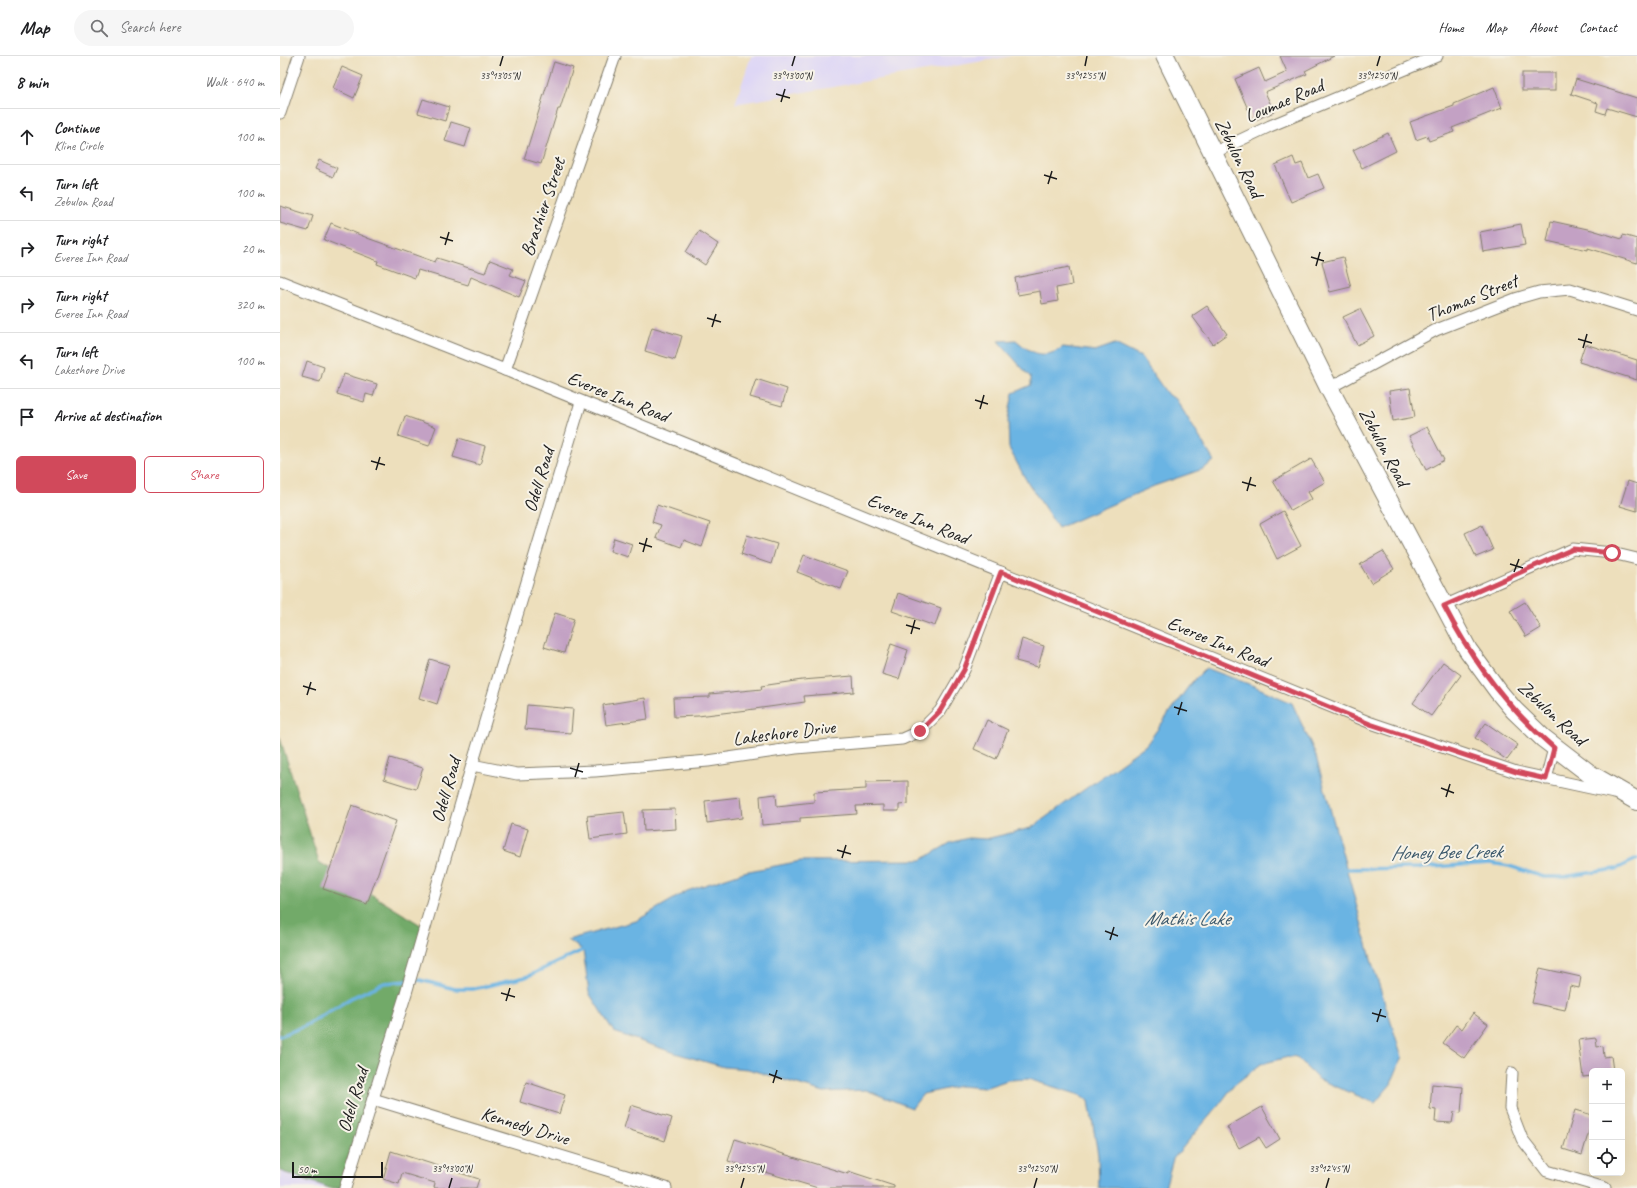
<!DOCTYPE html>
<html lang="en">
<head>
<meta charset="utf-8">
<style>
  :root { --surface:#fff; --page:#f6f6f6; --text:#202124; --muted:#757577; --line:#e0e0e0; --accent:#d1495b }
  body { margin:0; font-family:Caveat,sans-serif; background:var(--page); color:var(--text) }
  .controls { position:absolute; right:12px; bottom:12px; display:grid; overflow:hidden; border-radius:6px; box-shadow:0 4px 16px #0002 }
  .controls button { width:36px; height:36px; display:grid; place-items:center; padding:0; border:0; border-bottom:1px solid var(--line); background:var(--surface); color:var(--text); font:20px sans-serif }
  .scale { position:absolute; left:12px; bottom:10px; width:91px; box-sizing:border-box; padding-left:4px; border:2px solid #1c1c1c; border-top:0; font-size:11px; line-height:14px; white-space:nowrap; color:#1c1c1c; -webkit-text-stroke:3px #f7f3e8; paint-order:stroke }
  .stop { position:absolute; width:12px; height:12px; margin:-9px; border:3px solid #d1495b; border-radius:50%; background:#fff }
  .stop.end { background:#d1495b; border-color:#fff; box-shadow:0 1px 4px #0008 }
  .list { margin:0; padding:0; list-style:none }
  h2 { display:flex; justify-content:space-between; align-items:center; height:52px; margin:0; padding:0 16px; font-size:17px }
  h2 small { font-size:13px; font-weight:400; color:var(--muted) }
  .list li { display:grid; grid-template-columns:26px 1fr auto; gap:12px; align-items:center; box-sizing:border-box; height:56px; padding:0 16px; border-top:1px solid var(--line) }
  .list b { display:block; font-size:15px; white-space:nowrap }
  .list p { margin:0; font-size:13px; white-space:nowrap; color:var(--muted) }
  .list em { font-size:13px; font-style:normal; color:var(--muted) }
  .actions { display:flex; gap:8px; padding:12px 16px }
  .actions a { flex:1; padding:9px 0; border:1px solid var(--accent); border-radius:6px; text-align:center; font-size:14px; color:var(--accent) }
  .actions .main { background:var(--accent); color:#fff }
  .icon { flex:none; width:22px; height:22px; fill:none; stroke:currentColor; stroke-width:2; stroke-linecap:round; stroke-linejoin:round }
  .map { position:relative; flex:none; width:1357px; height:1132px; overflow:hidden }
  header { display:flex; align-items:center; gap:24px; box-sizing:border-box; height:56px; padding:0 20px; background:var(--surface); border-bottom:1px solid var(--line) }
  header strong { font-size:19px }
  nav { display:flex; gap:22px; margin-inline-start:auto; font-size:14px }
  .search { width:280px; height:36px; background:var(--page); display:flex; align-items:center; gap:10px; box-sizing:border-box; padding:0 14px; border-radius:22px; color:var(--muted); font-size:15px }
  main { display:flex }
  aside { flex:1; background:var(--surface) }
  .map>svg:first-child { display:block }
</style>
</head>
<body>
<header>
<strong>Map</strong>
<div class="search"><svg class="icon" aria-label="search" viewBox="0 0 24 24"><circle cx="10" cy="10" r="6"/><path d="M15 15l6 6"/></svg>Search here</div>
<nav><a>Home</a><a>Map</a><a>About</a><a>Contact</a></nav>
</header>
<main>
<aside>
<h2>8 min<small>Walk · 640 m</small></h2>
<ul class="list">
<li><svg class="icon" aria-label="ahead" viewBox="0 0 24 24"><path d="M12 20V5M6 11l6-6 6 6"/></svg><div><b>Continue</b><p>Kline Circle</p></div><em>100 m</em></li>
<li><svg class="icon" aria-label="left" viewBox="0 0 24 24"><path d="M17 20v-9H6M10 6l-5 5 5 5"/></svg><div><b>Turn left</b><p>Zebulon Road</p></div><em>100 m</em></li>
<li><svg class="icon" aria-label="right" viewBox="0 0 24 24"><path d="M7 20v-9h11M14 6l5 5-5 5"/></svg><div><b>Turn right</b><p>Everee Inn Road</p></div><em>20 m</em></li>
<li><svg class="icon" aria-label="right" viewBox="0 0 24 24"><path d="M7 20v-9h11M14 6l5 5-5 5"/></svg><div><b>Turn right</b><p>Everee Inn Road</p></div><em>320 m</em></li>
<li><svg class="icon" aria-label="left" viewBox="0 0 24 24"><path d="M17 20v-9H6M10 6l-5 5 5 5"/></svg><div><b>Turn left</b><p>Lakeshore Drive</p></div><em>100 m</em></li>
<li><svg class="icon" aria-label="arrive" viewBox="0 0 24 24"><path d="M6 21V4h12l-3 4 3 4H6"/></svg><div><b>Arrive at destination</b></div></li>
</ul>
<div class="actions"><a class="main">Save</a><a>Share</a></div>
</aside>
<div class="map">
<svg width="1357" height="1132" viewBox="0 0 1357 1132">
  <rect width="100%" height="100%" fill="#f7f3e8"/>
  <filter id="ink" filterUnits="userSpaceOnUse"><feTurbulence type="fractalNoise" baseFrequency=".025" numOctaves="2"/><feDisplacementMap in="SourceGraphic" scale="8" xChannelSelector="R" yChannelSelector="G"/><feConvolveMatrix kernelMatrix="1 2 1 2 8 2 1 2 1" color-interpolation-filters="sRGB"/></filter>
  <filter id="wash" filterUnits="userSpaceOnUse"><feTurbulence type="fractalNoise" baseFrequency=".012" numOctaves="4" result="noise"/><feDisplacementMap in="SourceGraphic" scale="16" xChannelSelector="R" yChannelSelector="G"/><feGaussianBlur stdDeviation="0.9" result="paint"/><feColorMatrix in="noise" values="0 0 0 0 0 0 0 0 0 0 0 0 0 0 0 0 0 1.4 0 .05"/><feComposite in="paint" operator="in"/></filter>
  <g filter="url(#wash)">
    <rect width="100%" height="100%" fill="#eddfbc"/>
    <g fill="#ddd5f6">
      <path d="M471,0h261l-277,48z"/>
      <path d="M0,1115l50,17h-50z"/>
    </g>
    <path fill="#72aa69" stroke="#476342" d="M0,682l39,124 105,65 -84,261h-10l-50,-17z"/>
    <g fill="#6bb4e3" stroke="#446880">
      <path d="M736,284c15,14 29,20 47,7l32,4 20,-7 26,13 27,38 8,4 38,62 -11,8 -49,17 -96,42 -33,-50 -16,-30 -1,-29 5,-26 18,-8v-7l-33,-37z"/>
      <path d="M926,612l48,18 38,17 23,50 58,213 29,91 -11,27 -16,19 -57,-24 -22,-22 -4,-1 -31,8 -27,21 -15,20 -46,54 -8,29h-66l-1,-33 -9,-54 -6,-5 -55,-17 -20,1 -24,8 -24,-2 -37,8 -11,14 -46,-18 -42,2 -76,-23 -24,-2 -49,-14 -61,-21 -25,-39 -6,-43 -16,-10 69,-19 51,-30 57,-19 57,-11 120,-1 29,-17 18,-5 18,1 45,-11 115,-83 45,-62z"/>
    </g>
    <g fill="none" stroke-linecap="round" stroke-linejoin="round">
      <g stroke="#6bb4e3" stroke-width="3.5">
        <path d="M1066,813l73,-1 72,-5 18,3 35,11h18l54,-8 21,-10"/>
        <path d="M0,980l25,-10 46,-28 33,-15 36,-3 35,9h18l53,-12 57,-27"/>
      </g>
    </g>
    <g id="blocks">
      <g fill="#c3a1c4">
        <path d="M1000,0h54l-29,15 2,3 -42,18 9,20 -21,9 -18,-42 24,-11 6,14 22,-10z"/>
        <path d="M274,6l19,6 -13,41h-2l-17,55 -17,-5z"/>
        <path d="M62,11l21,9 -9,22 -21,-10z"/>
        <rect x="1242" y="17" width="33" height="18"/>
        <path d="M1296,23l61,19v19l-30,-9 -2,6 -9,-3 2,-8 -27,-9z"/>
        <path d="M1214,31l8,21 -50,20 2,4 -25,9 -2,-5 -11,4 -6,-18 44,-16v-2z"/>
        <path d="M143,43l26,8 -4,14 -27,-8z"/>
        <path d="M171,66l20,6 -6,19 -20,-6z"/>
        <path d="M1108,77l8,18 -34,17 -9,-18z"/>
        <path d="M1013,101l3,8 6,-2 6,15 10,-4 6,14 -33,14 -16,-37z"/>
        <path d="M39,104l18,8 -4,9 -18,-8z"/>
        <path d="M0,150l33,10 -5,15 -28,-8z"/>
        <path d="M1271,165l41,9 30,9 1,-4 14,4v24l-49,-15v2l-41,-9z"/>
        <path d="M51,167l39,16 65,23 2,-4 48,15 5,-13 23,9 -3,6 16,6 -7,16 -48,-20 -3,8 -50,-15 -3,8 -38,-14 1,-3 -54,-21z"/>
        <path d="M1241,168l4,21 -42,7 -3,-20z"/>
        <path d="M419,175l19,13 -13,21 -19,-13z"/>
        <path d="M1063,201l8,30 -21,5 -8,-30z"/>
        <path d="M789,211l3,18 -16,3 2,13 -16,3 -2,-13 -22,4 -3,-17z"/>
        <path d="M927,250l20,28 -14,10 -21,-28z"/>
        <path d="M1080,253l14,27 -17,9 -14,-28z"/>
        <path d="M372,271l30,9 -7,24 -30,-9z"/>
        <path d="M1305,288l52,16v20l-58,-18z"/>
        <path d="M27,305l17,6 -4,15 -18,-5z"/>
        <path d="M64,318l33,10 -4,12 -7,-2 -2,8 -27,-8z"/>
        <path d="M476,323l31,10 -5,17 -32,-9z"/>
        <path d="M1130,332l5,29 -22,4 -4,-30z"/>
        <path d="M125,360l31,11 -7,19 -31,-10z"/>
        <path d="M1147,371l17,33 -18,10 -17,-34z"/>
        <path d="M179,382l26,8 -5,19 -27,-8z"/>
        <path d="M1031,403l14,23 -17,10 4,7 -21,12 -18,-30z"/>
        <path d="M1348,425l9,3v27l-17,-5z"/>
        <path d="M377,449l53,18 -8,24 -18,-7 -3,7 -25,-9 5,-13 -9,-3z"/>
        <path d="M1003,455l18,35 -24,13 -17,-35z"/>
        <path d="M1202,469l11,25 -17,7 -11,-24z"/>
        <path d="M467,479l30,9 -6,20 -30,-10z"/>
        <path d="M334,482l18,6 -4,13 -18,-6z"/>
        <path d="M1103,495l11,18 -23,14 -11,-19z"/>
        <path d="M524,499l44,16 -7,18 -44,-17z"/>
        <path d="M618,537l43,15 -6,18 -43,-15z"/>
        <path d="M1245,546l16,26 -15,9 -16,-26z"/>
        <path d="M275,557l19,6 -10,34 -20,-6z"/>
        <path d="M742,583l22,7 -6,21 -22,-6z"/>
        <path d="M611,588l17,6 -9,29 -17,-5z"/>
        <path d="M150,603l19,6 -12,39 -18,-6z"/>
        <path d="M1163,606l18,13 -30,41 -18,-13z"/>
        <path d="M573,620l1,16 -50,4 1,6 -58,8 -49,6 -24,1 -1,-19 37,-1v-3l52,-5 -1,-3 41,-6z"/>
        <path d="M365,642l3,21 -42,6 -3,-20z"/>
        <path d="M247,649l46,4 -2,24 -46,-4z"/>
        <path d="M707,664l21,10 -12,29 -22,-10z"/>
        <path d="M1206,667l32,22 -11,15 -32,-22z"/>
        <path d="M110,702l33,10 -7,21 -32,-10z"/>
        <path d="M628,725v23l-9,1v6h-16v-6l-27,1 1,8 -57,4v4l-38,3 -2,-29 16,-2 1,12 37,-4v-10l52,-3v-7z"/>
        <path d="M460,741l2,21 -35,5 -2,-22z"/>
        <path d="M72,749l44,16 -29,83 -44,-15z"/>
        <path d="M395,753l1,20 -32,2 -1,-21z"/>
        <path d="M344,756l3,22 -37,5 -3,-23z"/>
        <path d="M231,768l17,5 -8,28 -17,-6z"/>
        <path d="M1260,912l41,9 -2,11 -9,-2 -5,24 -33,-7z"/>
        <path d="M1193,957l15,11 -24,34 -21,-15 13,-18 6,4z"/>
        <path d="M1316,982l1,9 6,-1 1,11 7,-1 2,15h-21v5l-9,1 -5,-37z"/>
        <path d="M246,1026l39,13 -6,19 -39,-12z"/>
        <path d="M1152,1028l31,3 -2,26 -7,-1 -2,11 -17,-1 1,-12 -6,-1z"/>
        <path d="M351,1049l41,13 -7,23 -41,-13z"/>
        <path d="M982,1051l18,32 -14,9 -7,-11 -20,11 -12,-21z"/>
        <path d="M1295,1054l17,5v6l-10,34 -19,-6z"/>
        <path d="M455,1083l113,35v-3l46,15v2h-76l-90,-27z"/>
        <path d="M111,1095l88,28 -3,9h-42l1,-5 -33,-10 -3,11 -16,-5z"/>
      </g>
    </g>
  </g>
  <g filter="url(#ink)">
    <use href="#blocks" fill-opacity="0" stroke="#847e6c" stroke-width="1"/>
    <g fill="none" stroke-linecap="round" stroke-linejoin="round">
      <g stroke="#847e6c" stroke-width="13">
        <g id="street">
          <path d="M0,57l19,-57"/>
          <path d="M933,97l57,-27 167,-70"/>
          <path d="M0,225l225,89 866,353 145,49 98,21"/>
          <path d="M225,314l110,-314"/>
          <path d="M1049,332l107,-58 79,-31 24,-7 31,-3 67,21"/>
          <path d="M1164,550l129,-57 39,4 25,6"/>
          <path d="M192,709l45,9 78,-3 113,-10 88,-13 106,-9 18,-8 20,-20 24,-41 37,-98"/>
          <path d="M1266,723l8,-31"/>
          <path d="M1232,1017l-2,35 12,31 25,32 58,17"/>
          <path d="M93,1043l293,89"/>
          <path d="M65,1132l61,-195 66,-228 109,-363"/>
        </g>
      </g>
      <g stroke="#847e6c" stroke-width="20">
        <path id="primary" d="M885,0l164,332 139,262 30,41 16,19 29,28 47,36 47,27"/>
      </g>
      <use href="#street" stroke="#fff" stroke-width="11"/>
      <use href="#primary" stroke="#fff" stroke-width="18"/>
    </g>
  </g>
  <g fill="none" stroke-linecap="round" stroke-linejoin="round" filter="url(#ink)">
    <path stroke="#d1495b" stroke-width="5" d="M640,675l20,-20 24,-41 37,-98 369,152 146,48 30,7 8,-31c-47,-40 -82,-88 -110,-142l129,-57 39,4"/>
  </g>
  <path fill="none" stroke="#1c1c1c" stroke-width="1.5" d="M220,10l3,-10M512,10l3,-10M805,10l2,-10M1097,10l3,-10M496,38l14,4M501,46l4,-13M764,119l13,4M768,128l4,-13M160,181l13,4M165,189l4,-13M1031,201l13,4M1036,210l4,-14M427,262l14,4M432,271l4,-13M1298,283l14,4M1303,292l4,-14M695,344l13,4M700,353l4,-14M91,405l14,4M96,414l4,-13M962,426l14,4M967,435l4,-14M359,487l13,4M363,496l4,-14M1230,508l13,4M1234,516l5,-13M626,569l14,4M631,578l4,-14M23,630l13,4M27,639l4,-13M894,651l13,4M898,659l4,-13M290,712l13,4M295,721l4,-14M1161,732l13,5M1166,741l4,-13M557,794l14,4M562,802l4,-13M825,875l13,5M830,884l4,-13M221,937l14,4M226,945l4,-13M1092,957l14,4M1097,966l4,-13M489,1018l13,5M493,1027l4,-13M169,1132l3,-10M461,1132l3,-10M754,1132l3,-10M1046,1132l3,-10"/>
  <g text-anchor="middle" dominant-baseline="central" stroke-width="4" stroke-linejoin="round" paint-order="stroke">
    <g font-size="19" fill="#1c1c1c" stroke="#f7f3e8">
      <text transform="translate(1004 45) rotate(-23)">Loumae Road</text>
      <text transform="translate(959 102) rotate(64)">Zebulon Road</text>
      <text transform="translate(263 151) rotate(-71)">Brashier Street</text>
      <text transform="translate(1192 242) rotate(-22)">Thomas Street</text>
      <text transform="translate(338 341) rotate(22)">Everee Inn Road</text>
      <text transform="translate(1104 391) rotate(62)">Zebulon Road</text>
      <text transform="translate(259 424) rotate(-73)">Odell Road</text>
      <text transform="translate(638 463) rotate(22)">Everee Inn Road</text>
      <text transform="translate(938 586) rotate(22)">Everee Inn Road</text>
      <text transform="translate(1272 657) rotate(43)">Zebulon Road</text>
      <text transform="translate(504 677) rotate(-7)">Lakeshore Drive</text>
      <text transform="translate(166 734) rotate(-74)">Odell Road</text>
      <text transform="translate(73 1044) rotate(-73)">Odell Road</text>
      <text transform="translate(245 1070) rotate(17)">Kennedy Drive</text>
    </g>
    <g font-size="20" font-style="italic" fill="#3c596c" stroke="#f7f3e8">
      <text transform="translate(1166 796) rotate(-1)">Honey Bee Creek</text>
      <text x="907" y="862">Mathis Lake</text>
    </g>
  </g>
  <g font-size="10" text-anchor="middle" fill="#1c1c1c" stroke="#f7f3e8" stroke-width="4" stroke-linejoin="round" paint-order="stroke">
    <text x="220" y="23">33°13'05"N</text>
    <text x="512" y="23">33°13'00"N</text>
    <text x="805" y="23">33°12'55"N</text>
    <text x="1097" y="23">33°12'50"N</text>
    <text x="172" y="1116">33°13'00"N</text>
    <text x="464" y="1116">33°12'55"N</text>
    <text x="757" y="1116">33°12'50"N</text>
    <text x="1049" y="1116">33°12'45"N</text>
  </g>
</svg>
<div class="controls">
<button>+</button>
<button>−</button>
<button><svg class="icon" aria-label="locate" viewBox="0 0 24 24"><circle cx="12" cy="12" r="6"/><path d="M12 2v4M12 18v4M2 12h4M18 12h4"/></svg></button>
</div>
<div class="scale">50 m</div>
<div class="stop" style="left:1332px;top:497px"></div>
<div class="stop end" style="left:640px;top:675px"></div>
</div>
</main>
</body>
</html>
